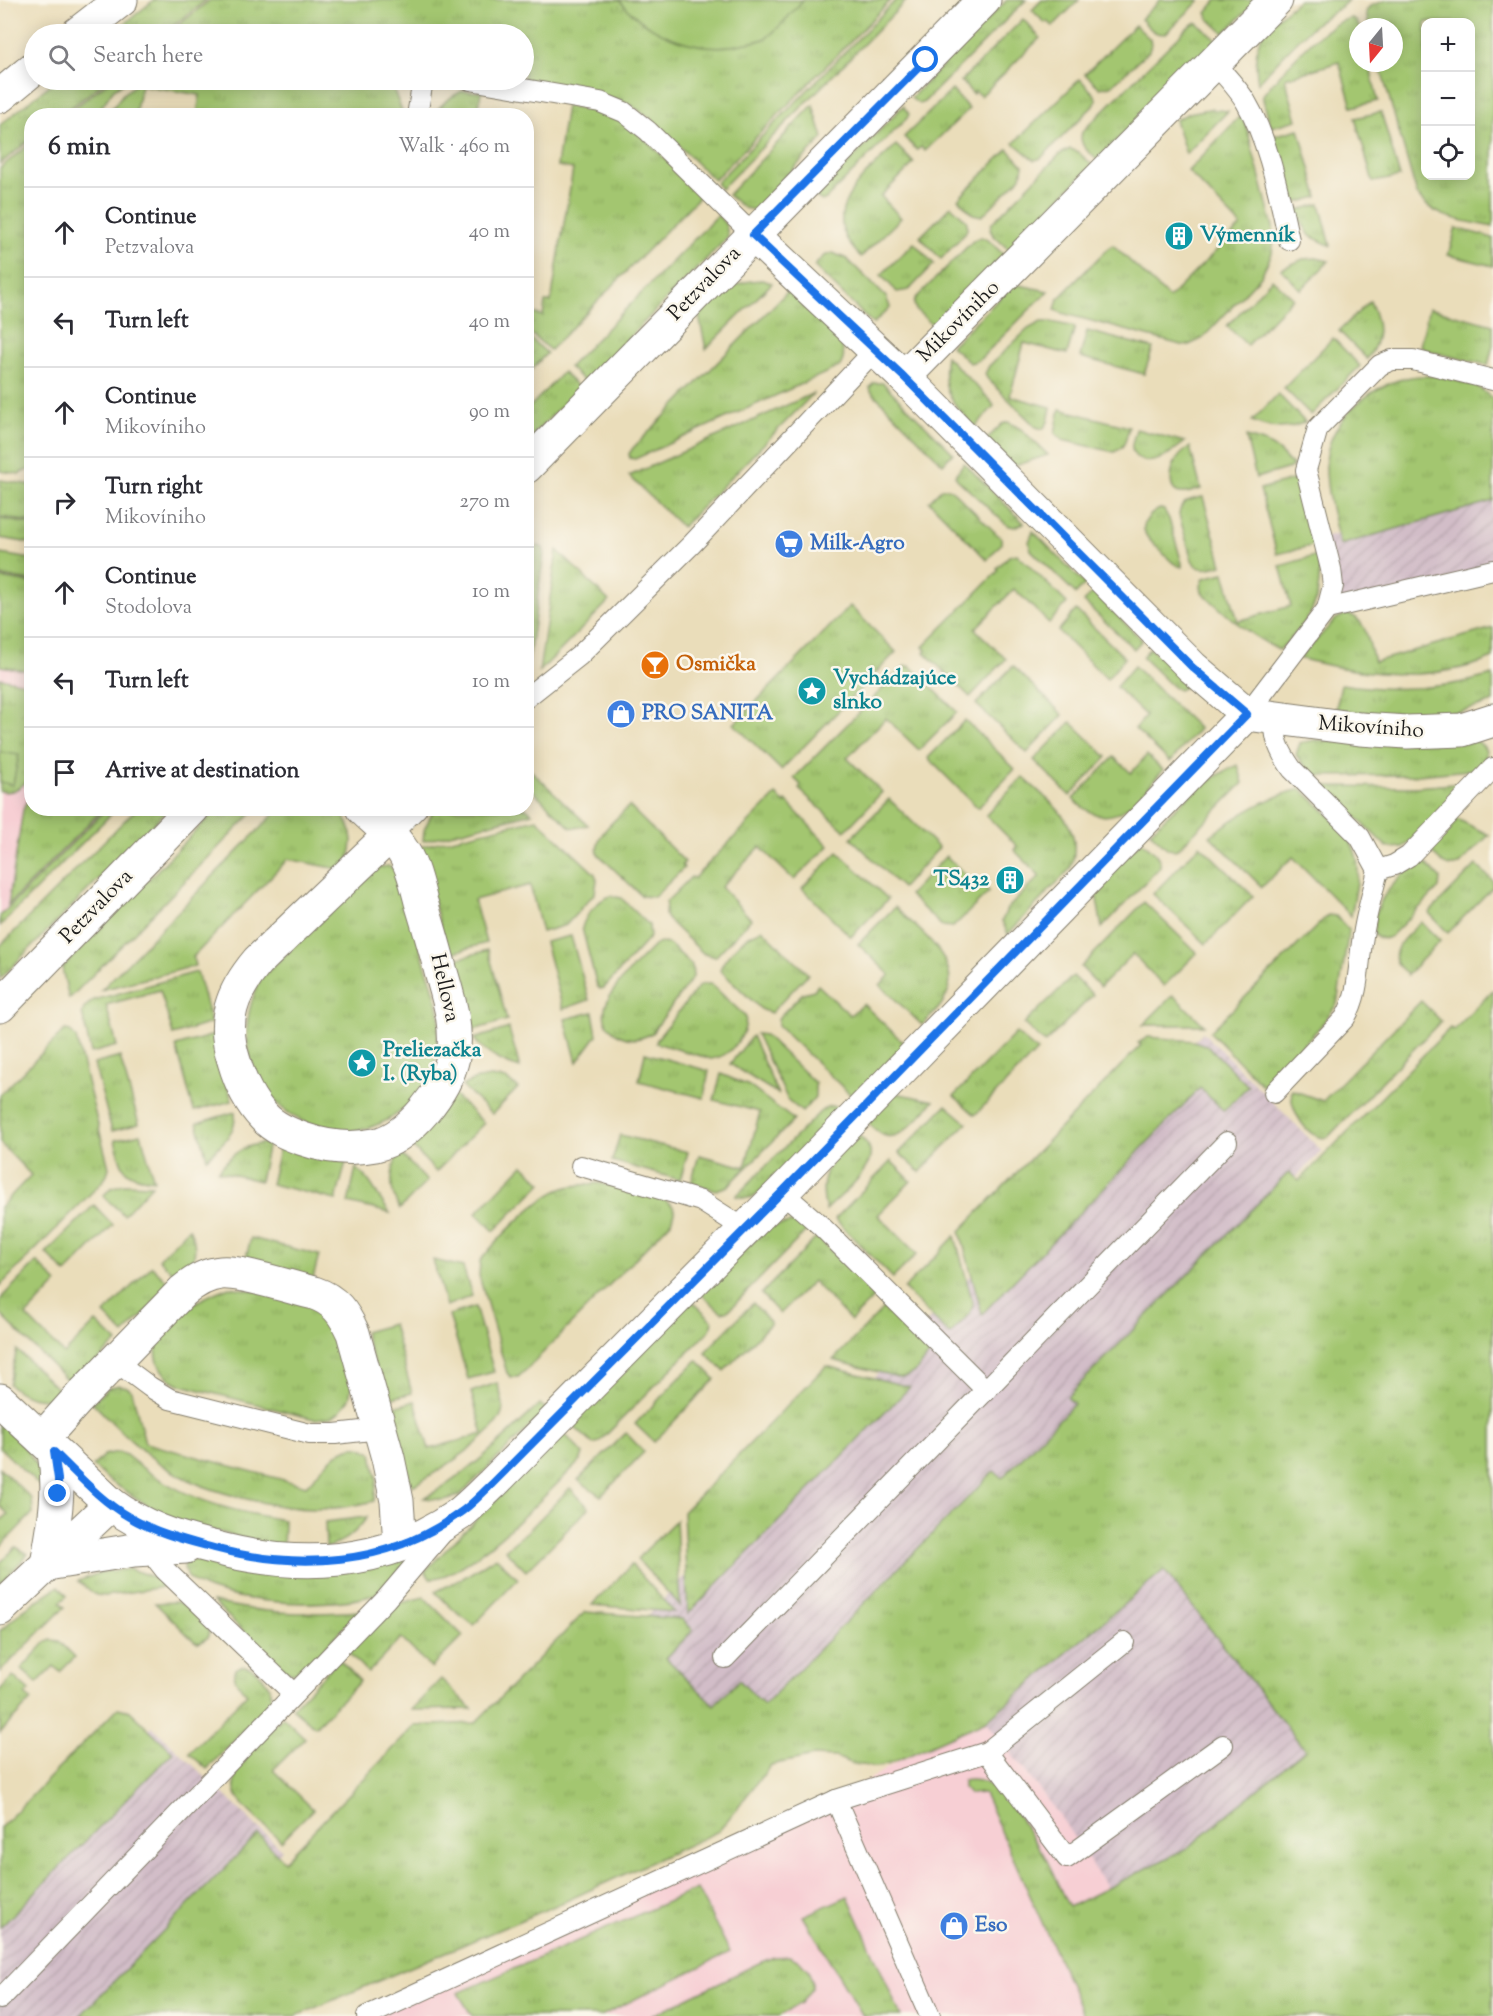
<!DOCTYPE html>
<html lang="en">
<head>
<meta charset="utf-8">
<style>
  :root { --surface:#fff; --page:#f7f7f7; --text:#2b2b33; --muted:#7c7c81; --line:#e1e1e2 }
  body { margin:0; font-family:"Sorts Mill Goudy",serif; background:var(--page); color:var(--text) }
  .controls { position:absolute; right:18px; top:18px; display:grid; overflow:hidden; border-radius:12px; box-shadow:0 3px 15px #0003 }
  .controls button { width:54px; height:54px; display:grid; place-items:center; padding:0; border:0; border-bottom:2px solid var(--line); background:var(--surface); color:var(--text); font:30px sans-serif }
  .compass { position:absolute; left:1349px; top:18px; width:54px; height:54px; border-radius:50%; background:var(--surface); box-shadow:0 3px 15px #0003; rotate:198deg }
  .stop { position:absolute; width:18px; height:18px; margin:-14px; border:4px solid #1a73e8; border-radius:50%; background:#fff }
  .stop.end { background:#1a73e8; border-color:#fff; box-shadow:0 2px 6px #0008 }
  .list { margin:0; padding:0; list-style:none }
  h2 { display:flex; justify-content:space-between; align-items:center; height:78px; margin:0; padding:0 24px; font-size:26px }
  h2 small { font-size:20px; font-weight:400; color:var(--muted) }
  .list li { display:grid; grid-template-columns:39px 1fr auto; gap:18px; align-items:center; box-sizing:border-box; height:90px; padding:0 24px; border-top:2px solid var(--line) }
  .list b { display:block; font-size:22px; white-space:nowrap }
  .list p { margin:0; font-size:20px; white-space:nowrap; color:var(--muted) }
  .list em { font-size:20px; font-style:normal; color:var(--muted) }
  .icon { flex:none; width:33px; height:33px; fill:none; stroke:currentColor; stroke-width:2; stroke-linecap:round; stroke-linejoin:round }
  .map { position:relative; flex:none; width:1493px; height:2016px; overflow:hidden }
  .search { position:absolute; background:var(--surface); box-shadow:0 3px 15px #0003; left:24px; top:24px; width:510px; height:66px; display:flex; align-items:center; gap:15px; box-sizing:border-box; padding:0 21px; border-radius:33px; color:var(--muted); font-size:22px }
  .panel { position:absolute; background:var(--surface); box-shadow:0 3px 15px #0003; left:24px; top:108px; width:510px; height:708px; border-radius:24px }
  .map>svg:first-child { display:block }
</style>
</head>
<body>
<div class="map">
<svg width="1493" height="2016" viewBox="0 0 1493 2016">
  <defs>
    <pattern id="industrial-furrows" width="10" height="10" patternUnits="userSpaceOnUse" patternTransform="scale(1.5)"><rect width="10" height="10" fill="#d2bdc8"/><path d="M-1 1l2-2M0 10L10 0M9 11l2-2" fill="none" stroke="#b4a2ab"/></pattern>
    <pattern id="grass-tufts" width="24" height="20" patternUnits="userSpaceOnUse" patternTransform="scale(1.5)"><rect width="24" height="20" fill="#a3c66f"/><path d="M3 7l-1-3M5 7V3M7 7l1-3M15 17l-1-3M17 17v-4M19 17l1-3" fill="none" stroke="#8caa60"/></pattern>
  </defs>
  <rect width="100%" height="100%" fill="#fbf7ec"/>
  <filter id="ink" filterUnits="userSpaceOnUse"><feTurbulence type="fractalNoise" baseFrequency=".0167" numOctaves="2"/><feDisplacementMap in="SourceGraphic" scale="12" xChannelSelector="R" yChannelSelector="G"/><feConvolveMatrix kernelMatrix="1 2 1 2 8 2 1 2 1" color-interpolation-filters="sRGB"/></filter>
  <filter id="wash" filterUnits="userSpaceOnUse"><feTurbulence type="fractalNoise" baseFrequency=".008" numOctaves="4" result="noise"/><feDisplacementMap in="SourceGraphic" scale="24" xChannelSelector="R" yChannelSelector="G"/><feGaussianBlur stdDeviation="1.35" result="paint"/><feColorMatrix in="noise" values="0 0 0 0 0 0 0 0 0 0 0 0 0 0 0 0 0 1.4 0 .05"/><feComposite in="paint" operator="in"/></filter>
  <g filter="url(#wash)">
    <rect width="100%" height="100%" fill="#eaddba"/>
    <g fill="#f7cfd4">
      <path d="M0,576l31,5 1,227 74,1 -106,107z"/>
      <path d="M1153,1556l152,194 -118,98 -145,75 42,93h-717l469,-216 144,-90z"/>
    </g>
    <g fill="url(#industrial-furrows)">
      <path d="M1493,494v76l-166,39 -4,-71z"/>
      <path d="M1203,1032l119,119 -591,612 -116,-113z"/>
      <path d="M1164,1569l141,181 -118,98 -80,40 -47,-72 -74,-95z"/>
      <path d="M152,1726l130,124 -160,166h-122v-135z"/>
    </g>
    <g fill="url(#grass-tufts)" stroke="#607146" stroke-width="1.5" fill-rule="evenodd">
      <path d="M154,0h52l-43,34h-51z"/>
      <path d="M210,0h681l-177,180 -66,-64 -21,-13 -103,-23v-46h-255l-34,-5 -21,-1 -16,6h-31z"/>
      <path d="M896,0h11l-186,189 -5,-6z"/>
      <path d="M1007,0h19l-102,102 -5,2 -8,-6z"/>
      <path d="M1042,0h37l-26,26 -6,-5 -2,2 -13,-13z"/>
      <path d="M1160,0h40l-34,33c-11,4 -18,-7 -25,-14z"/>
      <path d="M1217,0h41l-34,33 -15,-14 -3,-6z"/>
      <path d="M1299,0h49c-8,10 -21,15 -30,22 -22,18 -41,40 -60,61 -8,-48 7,-55 41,-83z"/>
      <path d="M1387,0h106v227c-26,-6 -61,-8 -76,-33l-38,-131h15v-36h-25l-3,-15 4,-6zM1470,22v154h-44v-154z"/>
      <path d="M1352,18l5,4 2,5 -1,36h11l9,38 -26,6 -13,-45 -54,16 12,42 -26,7 -9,-31c19,-23 60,-73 90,-78z"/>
      <path d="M1023,19l17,19 -59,58 -6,-5 -2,3 -12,-13z"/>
      <path d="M1196,22l21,18 -120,120c-9,-9 -19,-15 -15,-28l106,-105z"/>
      <path d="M1135,25l15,14 1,6 -2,6 -38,35 -11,2 -15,-14z"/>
      <path d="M1080,79l15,16 1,6 -4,6 -49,49 -4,3 -5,1 -20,-17z"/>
      <path d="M56,80h51l-46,35 -29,1 -1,23 -31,25v-39z"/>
      <path d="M111,80h16l-14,10 -17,25h-31z"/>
      <path d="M141,80h249l13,34 -29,2 -15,-3 -1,3 -161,-1 3,-20 -59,-10 -6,30h-28l15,-20z"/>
      <path d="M952,90l17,19 -44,42 -4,-4 -4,3 -13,-13z"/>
      <path d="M462,91l19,1 -4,23 -44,1c7,-12 17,-19 29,-25z"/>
      <path d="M813,105l10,33 -69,72 -10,-2 -16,-13z"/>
      <path d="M566,106c16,3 32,4 47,10 27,13 65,57 88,79l-151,155 -21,-18 3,-19 11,3 2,-14h6l22,-133 -16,-3z"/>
      <path d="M903,106l6,8 -2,4 -81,81 -4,2 -6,-4z"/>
      <path d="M1209,109l19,2 -42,43 -11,-34 14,-7z"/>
      <path d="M1381,112l19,65 -27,5 -18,-64z"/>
      <path d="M1240,116l6,9 27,102 1,12 -2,14 -11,23 -59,63 -13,6h-8l-119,-32 -7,-3 3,-11 50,-51 5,-3 56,53 72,-72 -53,-55z"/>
      <path d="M1299,129l19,68 -26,7 -19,-68z"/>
      <path d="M31,143l1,325 -13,6 -19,-3v-303z"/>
      <path d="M896,145l18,18 -33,33 20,22 -40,39c-47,-45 2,-79 35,-112z"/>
      <path d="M1008,149l15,16 -2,12 -39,39 -9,-2 -15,-15z"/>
      <path d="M1070,149l8,3 14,13 -83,85 -16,-15 -3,-5 2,-7 68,-69z"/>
      <path d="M1320,204l11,42 -21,-10 -15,-25z"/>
      <path d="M951,206l15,14 2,7 -3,6 -24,26 -21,-22z"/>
      <path d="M718,215l8,10 2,12 -143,145 -16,-15z"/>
      <path d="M1456,228l37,10v28l-45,-11z"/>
      <path d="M981,237l7,3 16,15 -71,70 -17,-15 -2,-6 1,-5 59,-59z"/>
      <path d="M914,243l20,21 -25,26 -12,2 -16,-17z"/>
      <path d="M833,253l14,6 39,38 4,10 -17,17 -59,-58 10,-10z"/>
      <path d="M1316,258l13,3 -28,29 -20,-21 22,-10z"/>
      <path d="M1272,279l21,19 -46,47 -20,-19z"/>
      <path d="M762,280l10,3 -66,66 -7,-33c21,-22 31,-35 63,-36z"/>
      <path d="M1014,284l34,7 -69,69 -9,3 -19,-17z"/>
      <path d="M788,291l51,49c5,10 7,18 0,27l-204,92 -5,-1 -1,-4 4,-6z"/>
      <path d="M1370,301c10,23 12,38 -3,58l-28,-28z"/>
      <path d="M1429,308l64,17v20l-5,20 -55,-13 -13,-6z"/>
      <path d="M1041,322h10l24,5 -8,27 -43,-11 -14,53 41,11 -3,15 -5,7 -7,-2 -49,-49 -2,-4 4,-8 39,-37z"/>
      <path d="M1087,331l66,17 -9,26 -64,-17z"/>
      <path d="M527,336l20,17 -20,21z"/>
      <path d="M1333,338l27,28 -49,49 -27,-27z"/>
      <path d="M946,356l44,44 4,6 -19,21c-23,-23 -35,-37 -29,-71z"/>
      <path d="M563,372l16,16 -52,53v-31z"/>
      <path d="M1438,376l39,10 16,13v102l-153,44c-6,-25 -14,-51 -14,-77 -1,-44 40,-80 80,-90 10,-3 22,-2 32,-2z"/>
      <path d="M874,383h9l70,70 -10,11 -72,-73 -1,-4z"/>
      <path d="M814,393l-132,134 -53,-51z"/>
      <path d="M1278,394l27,28c-19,9 -34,7 -53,-1z"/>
      <path d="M1060,409l69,18c-3,12 -3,20 -15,25l-52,-12 -7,-7z"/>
      <path d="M1008,422l13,7 27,26 -34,11 -27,-27 15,-15z"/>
      <path d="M1136,429l49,13c-12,9 -30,26 -46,17 -5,-3 -7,-6 -7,-12 0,-6 3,-12 4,-18z"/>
      <path d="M1246,437c23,5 32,11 47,30l-37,11z"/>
      <path d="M1190,447l11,42c-6,1 -14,5 -19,4 -16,0 -11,-24 -6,-32 3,-6 8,-10 14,-14z"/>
      <path d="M964,463l60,60 -10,4 -7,-2 -50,-46 -2,-4z"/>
      <path d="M1296,479l19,66 -38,9 -17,-65z"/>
      <path d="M0,480l31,5v37l-31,-5z"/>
      <path d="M942,488h6l6,4 47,46v6l-14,16 -58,-59z"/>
      <path d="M1203,497l19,68c-13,3 -23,8 -30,-5l-13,-45c1,-14 12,-16 24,-18z"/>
      <path d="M1160,509l4,1 5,9 13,44v4c-8,-1 -13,-8 -19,-14 -10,-10 -27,-21 -15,-35 4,-5 7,-7 12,-9z"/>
      <path d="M0,519l31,5v19l-31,-5z"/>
      <path d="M1033,531l52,53 -9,10 -45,-44 -2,-8z"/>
      <path d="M538,546l5,2 1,4 -17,119v-116z"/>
      <path d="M557,550l52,51 -70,71z"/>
      <path d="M0,554l31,5v22l-31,-5z"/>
      <path d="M1017,554l50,49 -18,20 -35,-34 -39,40 31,30 -36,38 -46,-45 2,-2 -3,-3 75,-76 -1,-3 12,-12z"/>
      <path d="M1318,555c6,44 -7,66 -39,95 -30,-15 -53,-35 -77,-58l-1,-6 3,-8 20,-5 14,48 53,-15 -11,-40z"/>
      <path d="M0,578l31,5v88l-31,-5z"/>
      <path d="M1093,592l49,48 -8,9 -50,-47z"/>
      <path d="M850,606l46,46 -115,118 -47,-46z"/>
      <path d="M1076,610l49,48 -18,21 -49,-48z"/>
      <path d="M1346,614c21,2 23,31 28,48l119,-34v30c-61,25 -133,17 -194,0l37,-39z"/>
      <path d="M1150,648l39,37 -10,5 -6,-3 -31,-30z"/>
      <path d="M906,665l3,2 1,-1 47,46 -38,38 -33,-32 -39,40 35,34 -37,39 -46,-42 2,-4 -7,-7z"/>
      <path d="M1013,666l50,49 -36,38 -51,-49z"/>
      <path d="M1134,666l65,63 -29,33 -35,-33 11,-13 -30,-29z"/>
      <path d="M1493,675v27c-50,19 -106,15 -157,7l5,-25c52,8 101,6 152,-9z"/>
      <path d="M0,678l31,6v91c-7,11 -17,19 -31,16z"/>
      <path d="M965,720l50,49 -37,39 -50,-50z"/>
      <path d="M1071,722l36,35 -37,39 -36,-36z"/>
      <path d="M1315,740l45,2 115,-2c14,8 14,16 5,29l-62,6 -105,1 -17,-21 4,-12z"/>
      <path d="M1147,755l16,15c-27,29 -50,69 -90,29l41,-42 17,16z"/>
      <path d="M1238,765l5,18 -64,65 -4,2 -7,-1 -18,-17c28,-26 52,-52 88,-67z"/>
      <path d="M527,767l61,58 -13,3 -5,-1 -43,-42z"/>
      <path d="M1023,777c28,27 64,48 47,92l-62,65 -6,-13 5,-12 33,-33 -26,-26 3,-4 -31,-31z"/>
      <path d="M1467,783l-58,60 -6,4 -12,1 -5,-2 -62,-60 91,1z"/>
      <path d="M1301,789c20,19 51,42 56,70 3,18 -3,39 -6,57l-58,-59 -31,30 -52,-51c28,-21 57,-39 91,-47z"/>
      <path d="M31,791l1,17 71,1 -95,96 15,-95z"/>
      <path d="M776,795l9,8 1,-2 43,45 -35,34 -34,-33 -39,40 30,32 -34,36 -2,2 -11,-3 -37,-35 -2,-4 1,-13 25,-25 3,1z"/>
      <path d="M889,799l50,49 -37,40 -51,-50z"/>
      <path d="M629,806l56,56 -3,3 2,3 -30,29 -12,-1 -44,-42c-5,-19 19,-35 31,-48z"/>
      <path d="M526,808l6,5 -109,28 1,-11 10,-21z"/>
      <path d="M106,809h10l-116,117v-10z"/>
      <path d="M136,809h32l-168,170v-33z"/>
      <path d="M217,809h39l-187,190 -7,-31z"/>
      <path d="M279,809h59c17,18 18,40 5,61l-55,-11 -95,98 2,9 -94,24z"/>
      <path d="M537,819l58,55 2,6 -2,13 -29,32 -24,7 -12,-47 -56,15 12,43 -38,11 -24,-89 -2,-19z"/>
      <path d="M1457,819l32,16 -29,29c-13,8 -22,-6 -32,-15z"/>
      <path d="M1141,841c8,7 21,15 19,26l-58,61 -7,-40z"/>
      <path d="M1200,845l53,51 -47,48 -53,-50z"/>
      <path d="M838,852l50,47 -37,38 -49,-49z"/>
      <path d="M946,856l31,30 4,-3 8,9 -36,35 -11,-1 -33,-31z"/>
      <path d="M1420,858l20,20 -1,10 -48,48c-6,4 -12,3 -17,-1 -4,-35 24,-55 46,-77z"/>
      <path d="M1476,865l17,16v6l-45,46 -19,-20z"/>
      <path d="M388,866l10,5c10,32 19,64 28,96 5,14 11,30 13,44 1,7 0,16 -1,23 -1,26 -3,38 -19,59 -61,76 -171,29 -172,-62 0,-19 6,-36 14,-53l115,-110z"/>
      <path d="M611,896l10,2 28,27 1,12 -46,51 -4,1 -3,-3 -15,-58c3,-12 16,-29 29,-32z"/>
      <path d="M1144,902l53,51 -33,33 -31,-32 -33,33 -19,-20z"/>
      <path d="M895,907c25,25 75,58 46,98 -5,7 -13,14 -19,20l-42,-40 10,-10 -32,-31z"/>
      <path d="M1328,915l8,1 13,14 -12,74 -17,23 -57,59 -53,-54z"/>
      <path d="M1421,922l19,19 -33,34c-3,-4 -8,-8 -10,-12 -8,-15 15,-32 24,-41z"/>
      <path d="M762,929l46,45 -37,39 -9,-3 -42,-40c2,-9 20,-29 29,-34 4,-3 9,-3 13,-7z"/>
      <path d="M571,936l18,64 -26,9 -18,-67z"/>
      <path d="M661,943l8,1 23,21 1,12 -41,56c-10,6 -20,8 -31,3 -46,-22 16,-71 34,-91z"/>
      <path d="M488,950l19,70 -37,11 -20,-70z"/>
      <path d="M197,972l14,51 -38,12 -13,-45 -54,15 11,41 -26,7 -9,-40 3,-6 9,-7z"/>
      <path d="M1073,976l20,19 -48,48 -21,-19z"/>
      <path d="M704,984h7l34,32c4,18 -16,42 -34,43l-55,-16 1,-4 42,-53z"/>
      <path d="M818,985l32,30 13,-11 42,40 -51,54 -76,-72v-7l2,-3 23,-23 11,-3z"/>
      <path d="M1493,990v1026h-409l-100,-223 -15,1 -6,-6v-7c30,-7 48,23 62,45 6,11 14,20 20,31 9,16 15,34 24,50l118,-59 118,-98 -141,-180 -178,151 -99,44 -12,2 -21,-3 -19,-7 -22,-1 -42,9 -52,66 -153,70 -270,115h-216l178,-182 26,27 131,-135 60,-3 110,-111 97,7 11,11 -27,28 48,47 25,-25 25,25 230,-234 8,7 72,-74 -7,-7 222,-225 10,9 151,-153 4,2z"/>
      <path d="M1173,995l31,30h-61z"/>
      <path d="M1421,1001l20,20 -113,116c-19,6 -40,-29 -36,-47l31,11z"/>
      <path d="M593,1012l4,23 -20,27 -12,-43z"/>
      <path d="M509,1028v1l11,39c-19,-6 -33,-13 -46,-29z"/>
      <path d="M65,1030l5,1 6,7 33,130 -3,9 -6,7 -100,102v-79l31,-32 -31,-32v-48z"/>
      <path d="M1016,1033l21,18 -62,64 -21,-19z"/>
      <path d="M756,1034l9,1 50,48v14l-13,15 -14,-12z"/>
      <path d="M214,1035l18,66 -38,10 -18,-65z"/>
      <path d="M752,1036l26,58 -48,-30z"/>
      <path d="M1148,1037l46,4 14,5 40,40 -24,25 -24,-23 -218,226 -22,-83 181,-186 -3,-2z"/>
      <path d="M645,1053l64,18 -5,27 -65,-17z"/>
      <path d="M120,1057l19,67 -27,7 -18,-67z"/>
      <path d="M721,1074l28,12 45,34 -66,66 -12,4 -25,-7 8,-28 46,12 15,-55 -46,-12z"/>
      <path d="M490,1077l16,2 12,9 -26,26 -30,-28 12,-6z"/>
      <path d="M895,1093l39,8c-10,10 -32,40 -48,35 -8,-2 -13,-9 -19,-14z"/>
      <path d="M454,1095l30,28 -48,49 -28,-30z"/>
      <path d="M946,1105l21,18 -47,49 -21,-19z"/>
      <path d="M833,1106l10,4 -89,87 -8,1 -10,-2 84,-84 7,-5z"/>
      <path d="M235,1112c2,22 -14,32 -28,46l-10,-35z"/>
      <path d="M856,1133c4,4 10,8 13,14 9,20 -30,50 -43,63 -10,-38 7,-50 30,-77z"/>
      <path d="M141,1134l13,46c-33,-4 -31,-10 -39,-40z"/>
      <path d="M620,1135l68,17 -8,28 -68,-19z"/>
      <path d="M268,1143l-8,38 -42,-10c14,-18 27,-27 50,-28z"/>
      <path d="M280,1146l66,16 -10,38 -65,-16z"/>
      <path d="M399,1152l28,29 -27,28c-12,-19 -10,-37 -1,-57z"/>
      <path d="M891,1161l20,20 -33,34 39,39 -24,24 -58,-59z"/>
      <path d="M523,1165l19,18 -48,48 -18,-18z"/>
      <path d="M356,1168c16,12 22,30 34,45l-42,-10z"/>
      <path d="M597,1183c21,4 65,8 78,26l-4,13 -144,147 -9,8h-7l-4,-4 -28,-97 1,-15c17,-21 58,-65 84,-73 10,-3 23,-3 33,-5z"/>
      <path d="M123,1184l29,1 -28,30 -21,-19 8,-8z"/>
      <path d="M94,1205l19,20 -47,48 -20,-20z"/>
      <path d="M790,1223l10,1 9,4 -80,82 -7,2 -3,-2 -20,-18 70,-65z"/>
      <path d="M189,1228c11,22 6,33 -10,51l-20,-20z"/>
      <path d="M955,1236l18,68 -3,9 -20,22 -46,-46z"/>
      <path d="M817,1237l59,58 -25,26 -38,-40 -33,33 -19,-20z"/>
      <path d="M251,1238l68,17 -7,27 -68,-17z"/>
      <path d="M433,1260l30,7 9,29 -26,10z"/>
      <path d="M37,1262l20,21 -31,33 38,38 32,-32 21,20 -45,43 -72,-71v-13l3,-5z"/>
      <path d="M152,1266l20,20 -48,48 -20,-20z"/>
      <path d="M229,1287l72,10 34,28 17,59 -3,15 -9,12 -8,6 -18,2 -133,-34c-10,-5 -19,-11 -23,-23 -12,-37 42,-64 71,-75z"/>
      <path d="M691,1300l19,18 2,3 -2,9 -111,112 -6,2 -22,-20z"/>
      <path d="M753,1303l18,20 -47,48 -19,-19z"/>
      <path d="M886,1306l46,45c-11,13 -16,28 -35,26l-64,-17z"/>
      <path d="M475,1307l19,65 -26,7 -19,-64z"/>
      <path d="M393,1324l19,69 -27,7 -21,-68z"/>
      <path d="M17,1350l47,45c-20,7 -39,4 -55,-11z"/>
      <path d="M697,1360l18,19 -61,63 -19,-18z"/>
      <path d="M826,1366l84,21 -222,227 -5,-102z"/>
      <path d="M497,1383c2,7 6,16 6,24 -1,27 -69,67 -91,79l-25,-77 28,-8 14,48 54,-15 -12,-42z"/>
      <path d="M118,1385l9,2 5,4 13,52 161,43c13,-13 32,-42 53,-39 4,1 9,4 13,6l5,27 -3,21c-19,5 -39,8 -58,8 -37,0 -105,-16 -137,-34 -34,-18 -61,-46 -87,-73l17,-14z"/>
      <path d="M540,1404l7,6 -88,86 -15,4 -20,-2c45,-24 80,-60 116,-94z"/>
      <path d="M0,1422c21,21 40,39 46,70l-46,-44z"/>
      <path d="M563,1432l20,22 -3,7c-24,24 -118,122 -150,117l-5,-7z"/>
      <path d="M626,1433l18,19 -43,44 -23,-16z"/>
      <path d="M118,1452l8,3c49,41 96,55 158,65l-1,29 -116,-31 -57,-37 -17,-15 11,-11z"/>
      <path d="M0,1468l32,31 1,14 -33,34v-25l8,-8 -8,-8z"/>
      <path d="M570,1488l19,20 -63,63 -21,-21 24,-20z"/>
      <path d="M367,1517c-11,17 -23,24 -41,31l-1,-26z"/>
      <path d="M676,1520l4,86 -43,-47z"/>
      <path d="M16,1547l12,7 -28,30v-21z"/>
      <path d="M418,1551c-8,8 -36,41 -45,44 -20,7 -51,8 -73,8 -21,0 -131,-7 -114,-43z"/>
      <path d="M496,1557l22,22 -44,46 -18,-13 -21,-20 28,-14z"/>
      <path d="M631,1565h1l42,47 -82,-7z"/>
      <path d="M130,1569l23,8 16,9 -64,10 -9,-1 -18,-14 24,-9z"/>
      <path d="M59,1586l8,10 -7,6 5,5 -65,65v-41l24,-22z"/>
      <path d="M424,1597l39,39 -32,32 -30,-30 -33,35 -21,-22 43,-45z"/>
      <path d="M176,1602c14,2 51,32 22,41l-4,-2 -39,-38z"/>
      <path d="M213,1602c52,12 94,13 147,9l-56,58 -10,4 -8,-2z"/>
      <path d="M51,1640l8,1 16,16 -15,15 -6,-6 -17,17 -16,-14 24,-26z"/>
      <path d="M339,1659l21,22 -45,46 -23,-19z"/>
      <path d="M241,1666c3,1 7,0 10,2 11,5 23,22 20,33l-64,68 -18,-16 58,-59c-7,-8 -16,-12 -11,-25z"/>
      <path d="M13,1676l16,15 -4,4 6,5 -31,33v-43z"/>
      <path d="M441,1679l31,30 -61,1z"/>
      <path d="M118,1708l12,3 43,41 -173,176v-100z"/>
      <path d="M283,1717l22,21 -32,32 40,39 -32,32c-12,-12 -26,-23 -38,-36 -28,-33 19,-67 40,-88z"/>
      <path d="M697,1889l33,63 -129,64h-129l-14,-23z"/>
      <path d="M848,1896l53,120h-38l-60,-100z"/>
      <path d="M789,1956l11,5 8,9 4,11v7l-11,15 -22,13h-128l108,-53 15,-6z"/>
    </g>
    <g fill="#a3c66f" stroke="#607146" stroke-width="1.5">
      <path d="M619,0h184c-8,9 -29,35 -39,39 -5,2 -12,3 -17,4 -47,12 -97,-7 -128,-43z"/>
      <path d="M0,752l19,3 -6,30 -13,-3z"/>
    </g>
  </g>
  <g filter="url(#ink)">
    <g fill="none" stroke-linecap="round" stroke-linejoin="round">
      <g stroke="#837c6b" stroke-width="22">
        <g id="lane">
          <path d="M1213,62c12,13 24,25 33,40 23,39 33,94 43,138"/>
          <path d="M470,80l130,22 24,10 24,19 105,104"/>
          <path d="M417,116l6,-36"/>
          <path d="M1327,609l166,-39"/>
          <path d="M526,698l53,-42 113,-112 183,-194"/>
          <path d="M1247,714l80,-105 6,-23 -2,-17 -25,-99 12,-42 62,-63 12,-5h21l80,20"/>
          <path d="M390,835l27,-27"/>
          <path d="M1378,870l16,-5 15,-9 84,-88"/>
          <path d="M1274,1093l71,-75c15,-25 13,-54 18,-82 3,-22 10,-44 15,-66l-18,-33 -68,-68c-12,-17 -18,-29 -17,-50"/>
          <path d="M581,1166l120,35 44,28"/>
          <path d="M115,1361l35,26 20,12 140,35h25l45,-5"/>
          <path d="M986,1390l241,-248"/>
          <path d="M154,1542l4,19 7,9 129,124"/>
          <path d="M725,1658l261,-268 -166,-165 -38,-33"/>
          <path d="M987,1752l80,106 156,-113"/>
          <path d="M836,1800l151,-48 137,-110"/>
          <path d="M0,1999l386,-400 57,-67"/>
          <path d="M367,2016l469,-216 94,216"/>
        </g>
      </g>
      <g stroke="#837c6b" stroke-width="35">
        <g id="street">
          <path d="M1276,0l-372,377 288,290 55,47 113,15 47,3 55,-2 31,-10"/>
          <path d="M77,34l44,-34"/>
          <path d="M0,96l34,-28"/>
          <path d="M753,235l151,142"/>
          <path d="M526,467l458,-467"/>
          <path d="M362,808c13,13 28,24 38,39 12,16 16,36 21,55 7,23 14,46 20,70 8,28 17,55 12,85 -7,33 -44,81 -78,88 -25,5 -49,2 -72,-6 -14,-5 -29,-11 -39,-22 -15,-16 -24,-35 -30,-56 -13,-40 -3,-68 24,-100l132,-126"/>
          <path d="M0,1006l193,-198"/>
          <path d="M0,1400l111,104"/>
          <path d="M42,1439l35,-39 106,-109c11,-9 24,-17 38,-18 22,-2 70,15 93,20 21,7 30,20 39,40l35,125 9,43 3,43"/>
          <path d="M54,1452c7,39 0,74 -7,112l87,-14 52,-3"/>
          <path d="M0,1609l111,-105c31,23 64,34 101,43 85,23 172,20 246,-32 12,-9 23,-21 34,-31l290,-292 465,-478"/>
        </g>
      </g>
      <use href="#lane" stroke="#fff" stroke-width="20"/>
      <use href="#street" stroke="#fff" stroke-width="33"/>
    </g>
  </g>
  <g fill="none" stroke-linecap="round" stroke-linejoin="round" filter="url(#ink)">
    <path stroke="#1a73e8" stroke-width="8" d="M58,1494v-15l-4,-27c23,22 47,49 75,65 27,16 56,23 85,31 83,22 173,18 244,-34 13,-8 23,-20 34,-30l290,-292 465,-478 -55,-47 -288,-290 -151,-142 173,-175"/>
  </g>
  <defs>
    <g id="building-disc" transform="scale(1.5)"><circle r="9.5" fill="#0f9aa8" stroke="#fbf7ec"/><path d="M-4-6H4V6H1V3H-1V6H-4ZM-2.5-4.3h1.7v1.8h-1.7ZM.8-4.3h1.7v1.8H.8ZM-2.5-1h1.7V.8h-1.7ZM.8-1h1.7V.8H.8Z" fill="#fff"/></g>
    <g id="supermarket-disc" transform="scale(1.5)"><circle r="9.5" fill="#3f7fe0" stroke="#fbf7ec"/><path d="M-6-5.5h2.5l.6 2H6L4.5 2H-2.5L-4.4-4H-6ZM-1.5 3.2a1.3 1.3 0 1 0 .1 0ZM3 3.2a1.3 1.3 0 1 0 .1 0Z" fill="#fff"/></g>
    <g id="bar-disc" transform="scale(1.5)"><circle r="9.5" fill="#e8710a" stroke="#fbf7ec"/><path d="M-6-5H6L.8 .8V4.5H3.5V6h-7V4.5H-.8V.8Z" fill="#fff"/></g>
    <g id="sight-disc" transform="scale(1.5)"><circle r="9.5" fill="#0f9aa8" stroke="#fbf7ec"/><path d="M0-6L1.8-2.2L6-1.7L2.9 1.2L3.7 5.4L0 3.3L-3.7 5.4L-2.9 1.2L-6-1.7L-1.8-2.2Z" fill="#fff"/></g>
    <g id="shop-disc" transform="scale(1.5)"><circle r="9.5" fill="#3f7fe0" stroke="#fbf7ec"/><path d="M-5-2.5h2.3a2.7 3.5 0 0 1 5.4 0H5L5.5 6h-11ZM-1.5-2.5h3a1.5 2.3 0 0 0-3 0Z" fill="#fff"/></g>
  </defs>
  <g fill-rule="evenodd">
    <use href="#building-disc" x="1179" y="236"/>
    <use href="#supermarket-disc" x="789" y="544"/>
    <use href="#bar-disc" x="655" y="665"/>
    <use href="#sight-disc" x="812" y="691"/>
    <use href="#shop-disc" x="621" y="714"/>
    <use href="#building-disc" x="1010" y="880"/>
    <use href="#sight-disc" x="362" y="1063"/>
    <use href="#shop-disc" x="954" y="1926"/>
  </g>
  <g text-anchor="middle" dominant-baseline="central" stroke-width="5" stroke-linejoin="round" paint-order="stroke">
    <g font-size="21" font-weight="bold" fill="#0d838f" stroke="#fbf7ec" text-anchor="start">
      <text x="1200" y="236">Výmenník</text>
      <text x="833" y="679">Vychádzajúce<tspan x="833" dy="24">slnko</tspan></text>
      <text x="989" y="880" text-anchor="end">TS432</text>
      <text x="383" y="1051">Preliezačka<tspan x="383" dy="24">I. (Ryba)</tspan></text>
    </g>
    <g font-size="21" fill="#1c1c1c" stroke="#fbf7ec">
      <text transform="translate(705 284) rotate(-46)">Petzvalova</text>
      <text transform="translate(959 322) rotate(-45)">Mikovíniho</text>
      <text transform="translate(1371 728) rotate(4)">Mikovíniho</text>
      <text transform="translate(97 907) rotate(-46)">Petzvalova</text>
      <text transform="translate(444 988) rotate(77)">Hellova</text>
    </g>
    <g font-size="21" font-weight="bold" fill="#366cbe" stroke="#fbf7ec" text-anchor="start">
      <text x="810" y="544">Milk-Agro</text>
      <text x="642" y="714">PRO SANITA</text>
      <text x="975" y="1926">Eso</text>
    </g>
    <g font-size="21" font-weight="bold" fill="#c56008" stroke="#fbf7ec" text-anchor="start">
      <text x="676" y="665">Osmička</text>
    </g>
  </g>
</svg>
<div class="controls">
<button>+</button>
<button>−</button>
<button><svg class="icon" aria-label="locate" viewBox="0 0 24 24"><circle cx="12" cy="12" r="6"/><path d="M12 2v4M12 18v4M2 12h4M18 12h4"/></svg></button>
</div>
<svg class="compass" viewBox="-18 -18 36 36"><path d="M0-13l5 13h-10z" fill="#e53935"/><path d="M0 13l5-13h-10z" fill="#7c7c81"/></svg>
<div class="stop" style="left:926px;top:60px"></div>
<div class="stop end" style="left:58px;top:1494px"></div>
<div class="search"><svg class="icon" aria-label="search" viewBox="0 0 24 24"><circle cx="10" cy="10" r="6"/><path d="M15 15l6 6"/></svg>Search here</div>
<section class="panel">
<h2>6 min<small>Walk · 460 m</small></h2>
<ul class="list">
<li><svg class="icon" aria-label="ahead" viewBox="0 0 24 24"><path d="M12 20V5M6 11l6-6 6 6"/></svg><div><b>Continue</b><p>Petzvalova</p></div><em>40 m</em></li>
<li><svg class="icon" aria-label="left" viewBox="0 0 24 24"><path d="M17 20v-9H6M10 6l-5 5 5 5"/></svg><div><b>Turn left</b></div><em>40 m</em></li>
<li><svg class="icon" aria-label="ahead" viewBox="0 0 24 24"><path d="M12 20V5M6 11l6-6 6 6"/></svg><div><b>Continue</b><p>Mikovíniho</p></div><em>90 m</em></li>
<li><svg class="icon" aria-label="right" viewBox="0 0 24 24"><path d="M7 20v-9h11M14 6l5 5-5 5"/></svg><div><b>Turn right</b><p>Mikovíniho</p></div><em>270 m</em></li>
<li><svg class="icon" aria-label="ahead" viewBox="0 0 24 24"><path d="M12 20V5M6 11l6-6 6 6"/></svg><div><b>Continue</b><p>Stodolova</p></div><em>10 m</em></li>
<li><svg class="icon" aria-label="left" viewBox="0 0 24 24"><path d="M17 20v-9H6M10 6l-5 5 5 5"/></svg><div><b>Turn left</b></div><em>10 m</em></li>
<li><svg class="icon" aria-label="arrive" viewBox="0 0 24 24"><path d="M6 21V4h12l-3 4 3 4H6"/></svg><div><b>Arrive at destination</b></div></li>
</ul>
</section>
</div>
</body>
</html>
